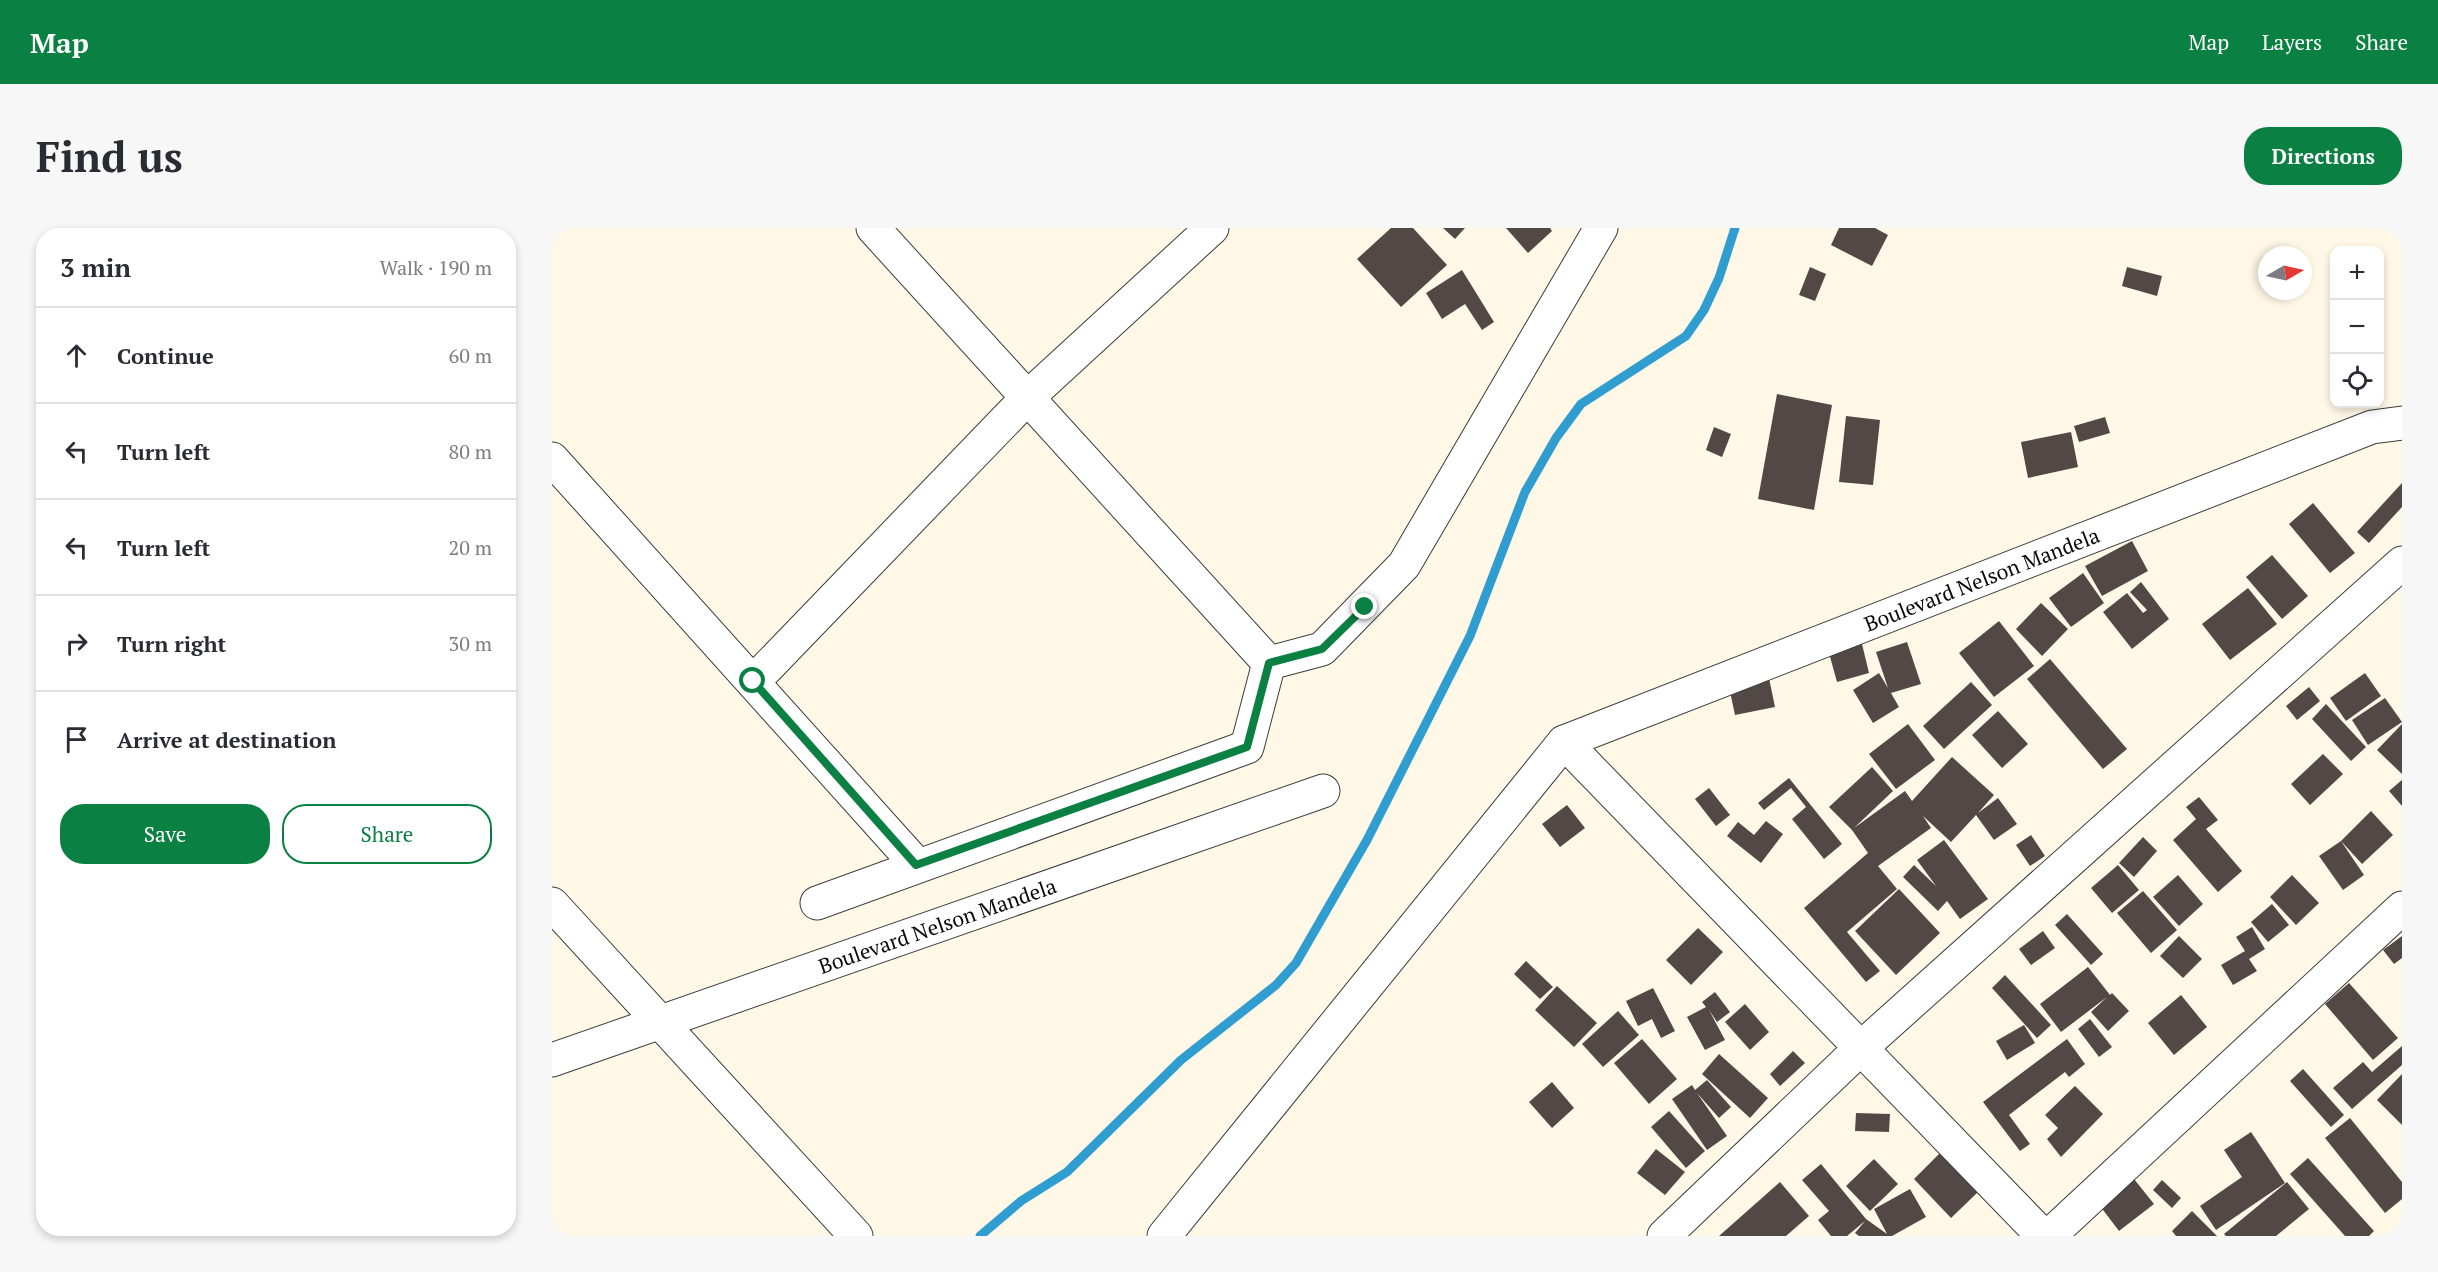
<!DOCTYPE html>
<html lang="en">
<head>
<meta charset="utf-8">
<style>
  :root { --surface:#fff; --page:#f7f7f7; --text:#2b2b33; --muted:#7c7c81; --line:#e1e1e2; --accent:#0b8043 }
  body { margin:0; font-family:"PT Serif",serif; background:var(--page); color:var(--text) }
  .controls { position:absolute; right:18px; top:18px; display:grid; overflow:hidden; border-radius:12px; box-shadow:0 3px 9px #0003 }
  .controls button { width:54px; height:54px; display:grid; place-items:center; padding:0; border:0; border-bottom:2px solid var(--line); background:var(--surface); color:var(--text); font:30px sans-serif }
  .compass { position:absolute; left:1706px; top:18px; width:54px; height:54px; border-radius:50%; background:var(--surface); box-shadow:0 3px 9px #0003; rotate:81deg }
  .stop { position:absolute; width:18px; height:18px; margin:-14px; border:4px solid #0b8043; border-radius:50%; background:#fff }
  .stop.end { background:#0b8043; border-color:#fff; box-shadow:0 2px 6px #0008 }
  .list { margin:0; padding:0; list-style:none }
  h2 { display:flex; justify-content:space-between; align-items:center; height:78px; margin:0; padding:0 24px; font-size:26px }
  h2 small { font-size:20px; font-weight:400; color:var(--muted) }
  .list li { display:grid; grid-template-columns:39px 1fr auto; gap:18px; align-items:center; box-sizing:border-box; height:96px; padding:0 24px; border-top:2px solid var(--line) }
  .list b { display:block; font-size:22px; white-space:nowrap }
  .list em { font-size:20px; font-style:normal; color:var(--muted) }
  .actions { display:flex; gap:12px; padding:18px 24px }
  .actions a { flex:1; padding:14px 0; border:2px solid var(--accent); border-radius:24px; text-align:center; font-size:21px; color:var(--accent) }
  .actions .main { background:var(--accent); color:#fff }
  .icon { flex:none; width:33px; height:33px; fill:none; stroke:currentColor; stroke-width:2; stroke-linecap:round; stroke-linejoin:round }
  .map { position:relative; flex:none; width:1850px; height:1008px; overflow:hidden; border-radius:24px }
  header { display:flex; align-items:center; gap:36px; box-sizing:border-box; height:84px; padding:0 30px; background:var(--accent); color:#fff }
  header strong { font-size:28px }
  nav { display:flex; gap:33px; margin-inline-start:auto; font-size:21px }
  .intro { display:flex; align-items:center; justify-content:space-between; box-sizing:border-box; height:144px; padding:0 36px }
  h1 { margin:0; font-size:42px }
  .button { padding:15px 27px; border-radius:24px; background:var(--accent); color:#fff; font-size:21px; font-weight:700 }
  main { display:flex; gap:36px; padding:0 36px }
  aside { flex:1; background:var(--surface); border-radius:24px; box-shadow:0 3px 9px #0003 }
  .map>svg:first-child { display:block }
</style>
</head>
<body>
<header>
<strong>Map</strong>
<nav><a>Map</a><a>Layers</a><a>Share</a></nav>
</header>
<div class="intro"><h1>Find us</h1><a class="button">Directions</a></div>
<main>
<aside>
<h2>3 min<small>Walk · 190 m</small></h2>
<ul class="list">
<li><svg class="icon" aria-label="ahead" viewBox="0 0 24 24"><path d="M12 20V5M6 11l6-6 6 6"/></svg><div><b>Continue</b></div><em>60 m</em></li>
<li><svg class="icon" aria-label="left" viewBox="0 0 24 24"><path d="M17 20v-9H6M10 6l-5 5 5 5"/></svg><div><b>Turn left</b></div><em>80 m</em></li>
<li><svg class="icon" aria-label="left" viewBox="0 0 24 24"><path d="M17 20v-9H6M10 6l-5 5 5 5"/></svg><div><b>Turn left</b></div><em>20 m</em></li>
<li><svg class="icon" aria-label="right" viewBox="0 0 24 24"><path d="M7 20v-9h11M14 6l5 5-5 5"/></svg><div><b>Turn right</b></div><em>30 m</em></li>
<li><svg class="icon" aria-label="arrive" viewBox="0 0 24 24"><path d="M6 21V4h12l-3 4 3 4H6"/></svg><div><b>Arrive at destination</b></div></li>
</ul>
<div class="actions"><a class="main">Save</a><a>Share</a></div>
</aside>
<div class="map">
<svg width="1850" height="1008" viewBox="0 0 1850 1008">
  <rect width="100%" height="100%" fill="#fff8e6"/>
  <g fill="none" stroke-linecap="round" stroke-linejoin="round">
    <path stroke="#2f9dd0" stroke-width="9" d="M428,1008l41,-35 46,-29 114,-112 95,-75 20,-22 71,-123 103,-204 55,-144 31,-54 25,-34 105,-68 18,-26 15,-32 16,-50"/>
  </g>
  <g fill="#524946">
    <path d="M839,0h22l34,37 -46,42 -44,-48z"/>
    <path d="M891,0h22l-10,11z"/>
    <path d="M954,0h44l2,3 -24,22z"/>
    <path d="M1287,0h36l13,7 -16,31 -41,-21z"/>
    <path d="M1258,39l16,7 -11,27 -16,-6z"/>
    <path d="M1575,39l35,9 -5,20 -35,-10z"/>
    <path d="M910,42l32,52 -12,8 -17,-26 -23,15 -16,-26z"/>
    <path d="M1225,166l55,11 -18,105 -56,-11z"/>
    <path d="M1294,188l34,4 -7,65 -34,-3z"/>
    <path d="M1553,189l5,16 -31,9 -5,-16z"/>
    <path d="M1162,199l17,7 -9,23 -16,-7z"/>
    <path d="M1519,204l7,35 -50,11 -7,-36z"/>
    <path d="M1850,255v24l-33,36 -12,-11z"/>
    <path d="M1761,275l42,50 -25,20 -41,-49z"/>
    <path d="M1580,313l16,30 -46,25 -17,-30z"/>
    <path d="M1720,327l36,41 -26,23 -36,-42z"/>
    <path d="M1531,345l21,30 -33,24 -22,-29z"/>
    <path d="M1589,354l28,37 -37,30 -29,-37 24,-19 16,20 4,-3 -17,-18z"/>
    <path d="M1696,360l29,36 -47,36 -28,-36z"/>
    <path d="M1489,375l27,26 -26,27 -26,-27z"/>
    <path d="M1447,393l35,45 -40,31 -35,-44z"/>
    <path d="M1355,414l14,42 -30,9 8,14 -26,16 -20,-33 26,-17 9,15 -12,-36z"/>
    <path d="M1310,416l7,29 -32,9 -8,-29z"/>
    <path d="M1498,431l77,90 -24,20 -76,-90z"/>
    <path d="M1813,445l16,23 -35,25 -16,-23z"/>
    <path d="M1217,450l6,29 -40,8 -6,-28z"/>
    <path d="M1419,454l21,23 -48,44 -21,-23z"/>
    <path d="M1757,459l11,14 -23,19 -11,-14z"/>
    <path d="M1833,470l17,24 -34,23 -16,-25z"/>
    <path d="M1774,476l40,43 -15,14 -39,-42z"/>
    <path d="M1446,483l30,33 -26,24 -30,-33z"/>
    <path d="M1356,496l27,36 -39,29 -27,-35z"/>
    <path d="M1850,496v50l-25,-24z"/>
    <path d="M1771,526l20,20 -33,31 -19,-21z"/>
    <path d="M1400,529l42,38 -16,18 20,-15 19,26 -23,16 -18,-25 -25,27 -28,-26 8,12 -53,38 19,23 -50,43 33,39 -14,11 -62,-74 64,-55 -16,-23 -23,-23 43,-40 21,24 -39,37 51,-37 7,10z"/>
    <path d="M1237,550l53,66 -18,15 -32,-40 14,-12 -15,-19 -27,22 -6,-7z"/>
    <path d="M1850,552v26l-13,-15z"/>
    <path d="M1157,560l21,27 -14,11 -21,-27z"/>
    <path d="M1647,569l19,23 -12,9 36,42 -24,21 -45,-52 23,-21 -10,-12z"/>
    <path d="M1015,577l18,23 -25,19 -18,-23z"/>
    <path d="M1819,583l22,24 -31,29 -21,-23 23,34 -21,15 -24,-34 22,-15z"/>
    <path d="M1214,593l17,13 -22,29 -34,-27 11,-14 16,13z"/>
    <path d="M1479,607l14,21 -15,10 -14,-21z"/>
    <path d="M1591,609l14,14 -23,26 -15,-14z"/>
    <path d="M1392,612l44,59 -28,20 -13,-18 -9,10 -35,-34 11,-12 22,21 -19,-26z"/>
    <path d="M1566,637l21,25 -27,23 -21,-25z"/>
    <path d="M1626,647l25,29 -24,22 -26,-29z"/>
    <path d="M1740,647l27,28 -23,22 -26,-28z"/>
    <path d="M1347,661l41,44 -44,42 -41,-44z"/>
    <path d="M1591,663l34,39 -26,23 -34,-40z"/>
    <path d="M1720,676l17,21 -21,17 -17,-20z"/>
    <path d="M1515,686l36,40 -12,11 -36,-40z"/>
    <path d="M1700,699l13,22 -16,10 8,12 -24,14 -12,-20 24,-14 -9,-14z"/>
    <path d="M1146,700l25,24 -32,33 -25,-25z"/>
    <path d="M1491,703l12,17 -24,17 -12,-16z"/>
    <path d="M1627,708l23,23 -19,19 -23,-22z"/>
    <path d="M1850,708v22l-8,6 -11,-14z"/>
    <path d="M974,733l27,26 -13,12 -26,-25z"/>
    <path d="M1536,739l22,28 2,-2 17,18 -21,20 -17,-19 16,-15 -46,35 -21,-28z"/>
    <path d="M1453,747l46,50 -14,13 -45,-50z"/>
    <path d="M1797,755l49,55 -25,22 -48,-56z"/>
    <path d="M1005,758l40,37 -23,24 -39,-37z"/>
    <path d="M1101,760l22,43 -14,7 -9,-19 -14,7 -12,-25z"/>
    <path d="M1163,764l15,20 -13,10 -8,-12 16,30 -20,10 -18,-33 19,-10 -4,-5z"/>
    <path d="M1629,767l26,32 -33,28 -26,-32z"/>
    <path d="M1193,776l24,28 -19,18 -25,-28z"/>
    <path d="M1066,783l21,24 -36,32 -21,-23z"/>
    <path d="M1538,791l22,28 -13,10 -21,-28z"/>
    <path d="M1472,797l11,18 -28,17 -11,-19z"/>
    <path d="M1090,811l35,40 -28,25 -35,-41z"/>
    <path d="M1515,811l18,25 -16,13 -4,-5 -56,43 21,29 -10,7 -37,-49z"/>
    <path d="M1850,818v19l-50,44 -19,-21 30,-26 9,10z"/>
    <path d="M1241,823l12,12 -25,23 -10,-12z"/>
    <path d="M1167,826l49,44 -18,20 -48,-44z"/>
    <path d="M1751,841l41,46 -13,12 -41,-46z"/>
    <path d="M1850,846v51l-25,-25z"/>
    <path d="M1155,852l24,27 -12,11 -22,-25 30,43 -20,14 -35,-51 20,-14 3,5z"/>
    <path d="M1000,854l22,26 -22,20 -23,-26z"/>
    <path d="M1523,858l28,28 -42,43 -14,-18 11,-11 -13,-13z"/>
    <path d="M1117,883l36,40 -19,17 -35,-41z"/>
    <path d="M1304,885l34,1 -1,18 -34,-1z"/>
    <path d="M1798,890l52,64v17l-17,14 -60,-75z"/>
    <path d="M1699,904l34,51 -69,47 -16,-24 42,-29 -18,-27z"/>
    <path d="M1104,921l29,23 -20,23 -28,-22z"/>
    <path d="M1388,925l38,39 -27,26 -37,-39z"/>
    <path d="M1756,930l66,73 -5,5h-24l-55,-62z"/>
    <path d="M1322,931l24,25 -28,27 -24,-25z"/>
    <path d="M1269,936l45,55 21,15 -13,-25 36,-20 16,28 -34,19h-33l-4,-3 10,-12 -18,15h-16l-13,-16 11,-9 -27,-31z"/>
    <path d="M1582,951l20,25 -35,27 -19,-25z"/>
    <path d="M1610,952l19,18 -9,10 -19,-18z"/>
    <path d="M1228,954l29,34 -23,20h-67z"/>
    <path d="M1735,954l22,27 -33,27h-50l-2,-2z"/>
    <path d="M1640,983l25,25h-41l-4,-5z"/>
  </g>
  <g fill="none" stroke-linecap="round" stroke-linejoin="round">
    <g stroke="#3c3c3c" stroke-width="35">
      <g id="street">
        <path d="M321,0l396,435 53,-14 82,-84 197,-337"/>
        <path d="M0,231l365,406"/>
        <path d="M201,454l275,-285 184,-169"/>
        <path d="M1012,514l479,494"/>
        <path d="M265,675l430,-156 22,-84"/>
        <path d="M0,676l304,332"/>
        <path id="s1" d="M0,832l771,-269"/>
        <path id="s2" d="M612,1008l400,-494 808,-315 30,-4"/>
        <path d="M1112,1008l198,-189 540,-484"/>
        <path d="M1497,1008l353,-328"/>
      </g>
    </g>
    <use href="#street" stroke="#fff" stroke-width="33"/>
  </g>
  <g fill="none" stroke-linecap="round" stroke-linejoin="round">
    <path stroke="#0b8043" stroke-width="8" d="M201,453l163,184 331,-118 22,-84 53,-14 43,-42"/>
  </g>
  <g text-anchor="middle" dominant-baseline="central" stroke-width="6" stroke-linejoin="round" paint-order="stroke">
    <g font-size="21" fill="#090909" stroke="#fff">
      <text stroke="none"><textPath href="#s2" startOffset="1084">Boulevard Nelson Mandela</textPath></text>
      <text stroke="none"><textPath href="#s1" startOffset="408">Boulevard Nelson Mandela</textPath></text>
    </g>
  </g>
</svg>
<div class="controls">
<button>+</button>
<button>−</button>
<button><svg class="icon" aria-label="locate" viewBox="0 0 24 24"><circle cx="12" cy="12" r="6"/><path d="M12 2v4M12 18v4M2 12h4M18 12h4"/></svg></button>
</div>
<svg class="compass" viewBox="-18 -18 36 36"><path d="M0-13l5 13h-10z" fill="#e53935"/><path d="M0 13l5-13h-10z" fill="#7c7c81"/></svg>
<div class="stop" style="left:201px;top:453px"></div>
<div class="stop end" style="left:813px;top:379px"></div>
</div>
</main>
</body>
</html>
